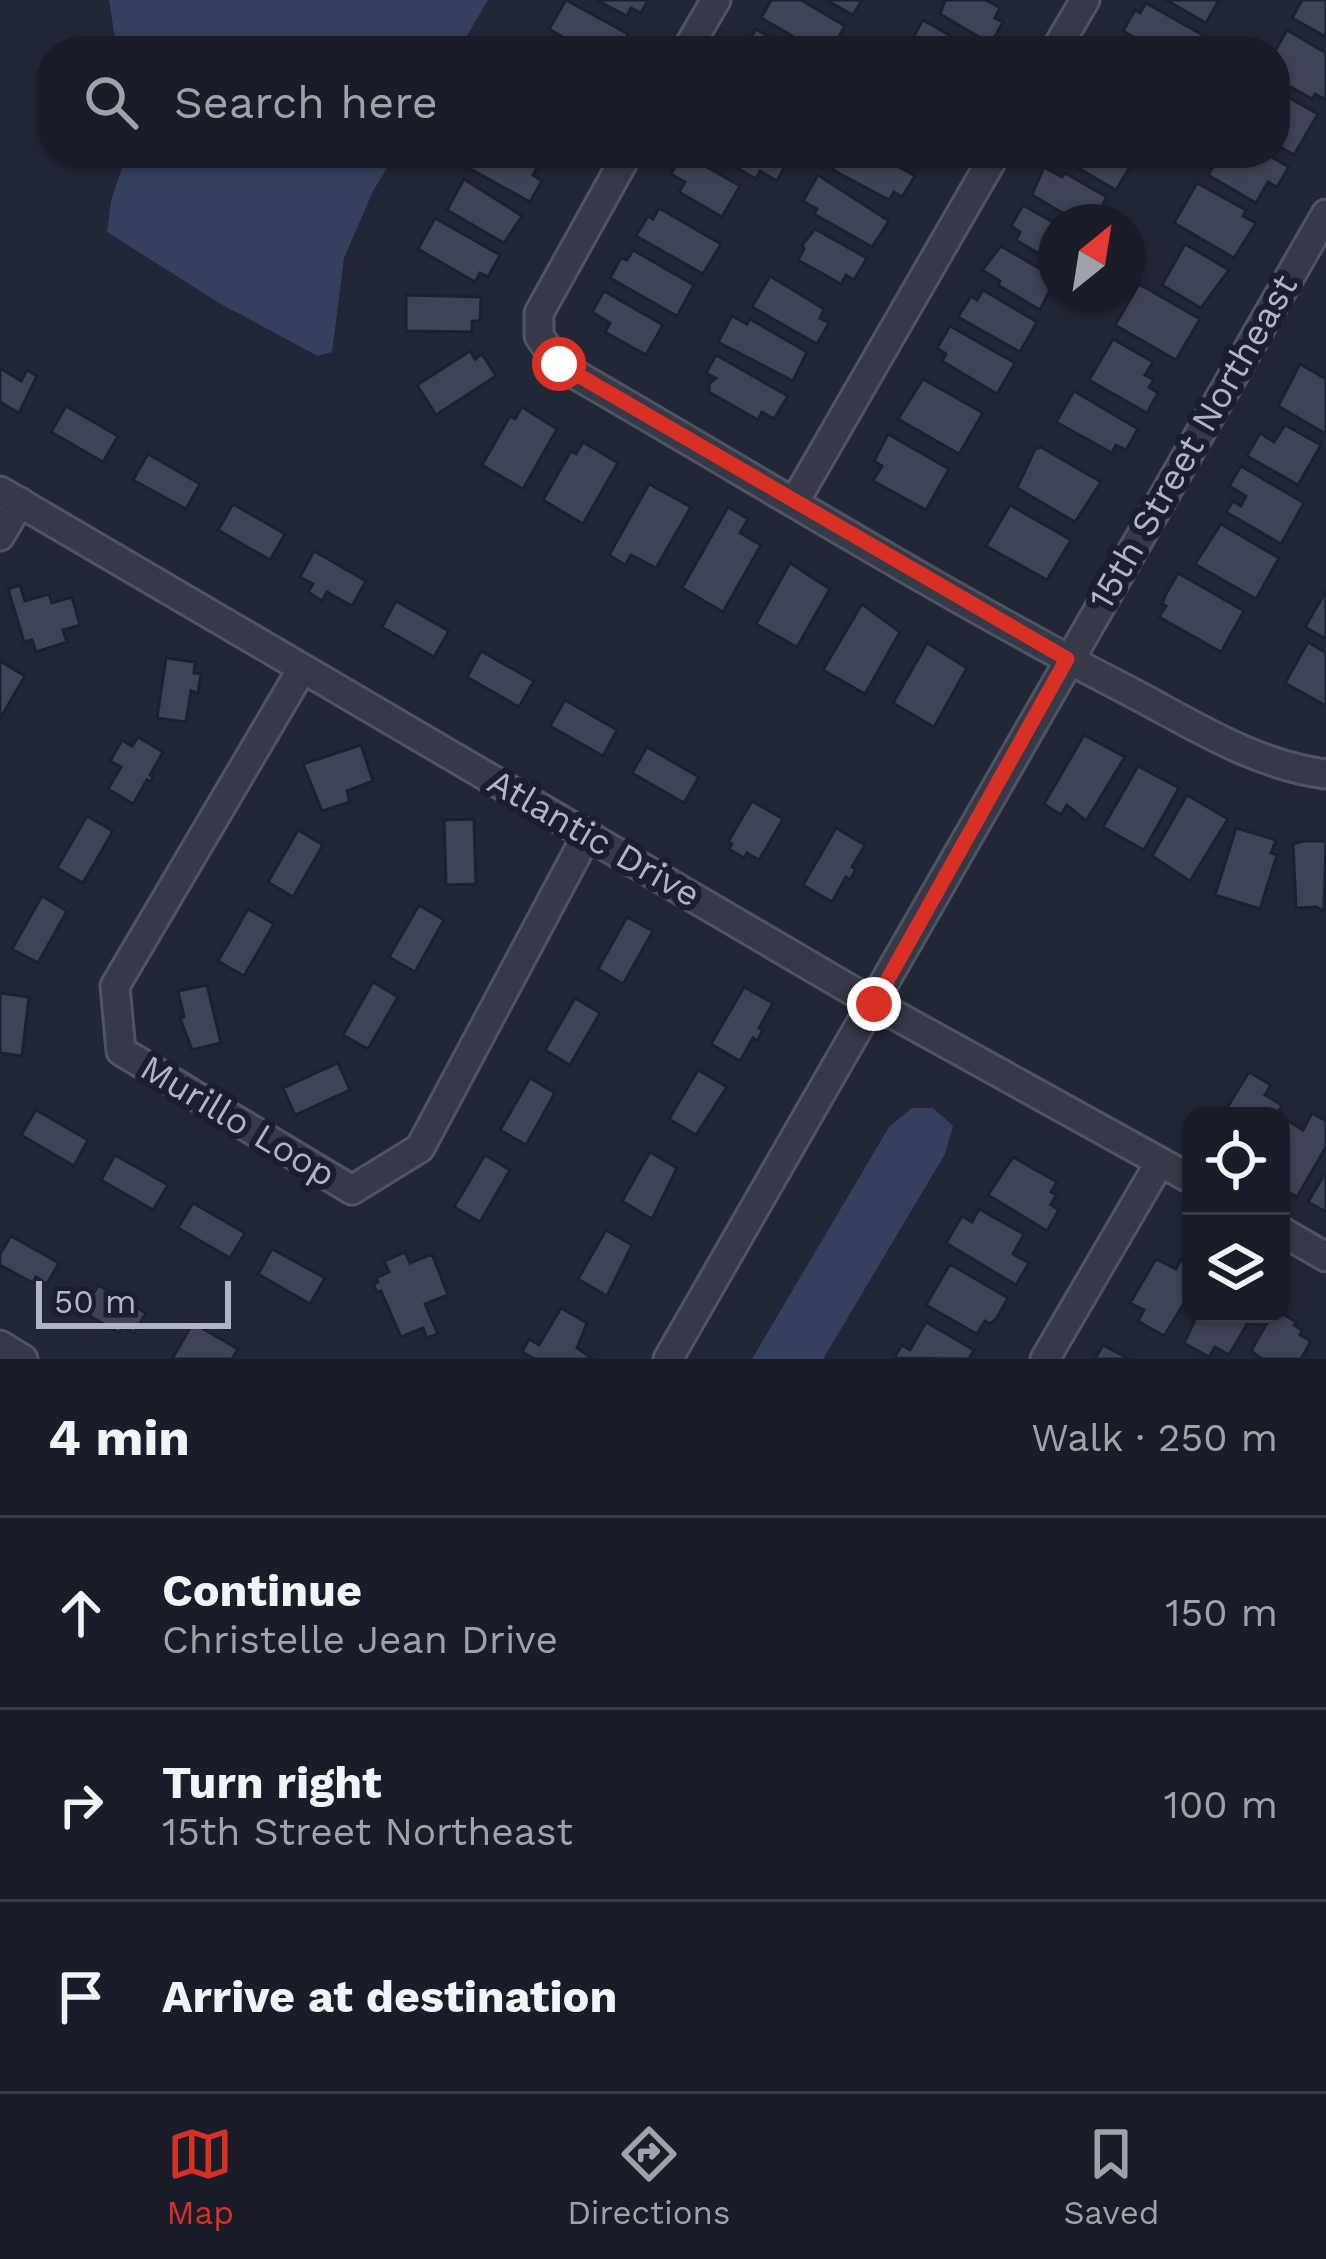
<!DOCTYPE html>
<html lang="en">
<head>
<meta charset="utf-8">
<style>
  :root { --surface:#1a1d29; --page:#232631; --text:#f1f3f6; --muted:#9fa2a8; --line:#383b46; --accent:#d93025 }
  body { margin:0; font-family:"Work Sans",sans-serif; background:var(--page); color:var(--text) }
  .controls { position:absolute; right:36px; bottom:36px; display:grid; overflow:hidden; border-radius:24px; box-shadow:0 3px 9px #0004 }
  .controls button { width:108px; height:108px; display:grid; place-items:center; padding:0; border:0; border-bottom:3px solid var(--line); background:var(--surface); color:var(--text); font:60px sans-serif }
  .compass { position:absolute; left:1038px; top:204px; width:108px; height:108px; border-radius:50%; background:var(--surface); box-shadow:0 3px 9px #0004; rotate:30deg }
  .scale { position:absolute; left:36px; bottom:30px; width:195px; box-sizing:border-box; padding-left:12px; border:6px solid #b0b4c4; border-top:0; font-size:33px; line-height:42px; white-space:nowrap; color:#b0b4c4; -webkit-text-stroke:9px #1b1e2c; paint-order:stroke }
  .stop { position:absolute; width:36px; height:36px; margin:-27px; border:9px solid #d93025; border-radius:50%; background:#fff }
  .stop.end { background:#d93025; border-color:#fff; box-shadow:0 3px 12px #0008 }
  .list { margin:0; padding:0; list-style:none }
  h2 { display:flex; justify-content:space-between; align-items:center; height:156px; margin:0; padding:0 48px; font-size:51px }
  h2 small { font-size:39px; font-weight:400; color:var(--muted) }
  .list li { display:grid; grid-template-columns:78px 1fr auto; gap:36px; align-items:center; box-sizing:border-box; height:192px; padding:0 48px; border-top:3px solid var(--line) }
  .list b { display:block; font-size:45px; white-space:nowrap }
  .list p { margin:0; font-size:39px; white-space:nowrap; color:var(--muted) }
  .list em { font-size:39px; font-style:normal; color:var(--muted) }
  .icon { flex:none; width:66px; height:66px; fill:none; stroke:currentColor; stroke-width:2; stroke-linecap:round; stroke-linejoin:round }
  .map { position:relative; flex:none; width:1326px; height:1359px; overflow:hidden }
  .search { position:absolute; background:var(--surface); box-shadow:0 3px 9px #0004; left:36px; right:36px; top:36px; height:132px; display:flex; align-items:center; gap:30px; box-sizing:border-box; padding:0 42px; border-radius:48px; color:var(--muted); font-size:45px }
  .sheet { height:732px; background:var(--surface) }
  nav { display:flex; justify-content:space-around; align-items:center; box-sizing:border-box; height:168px; border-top:3px solid var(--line); background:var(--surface); font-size:33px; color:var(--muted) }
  nav a { display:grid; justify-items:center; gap:6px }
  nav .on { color:var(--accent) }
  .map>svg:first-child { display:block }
</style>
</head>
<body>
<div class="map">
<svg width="1326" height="1359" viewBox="0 0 1326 1359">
  <rect width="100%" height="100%" fill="#222737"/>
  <g fill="#363f5d">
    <path d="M109,0h379l-30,51h-341z"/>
    <path d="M127,153h269l-23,38 -29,67 -12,94 -14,4 -97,-52 -114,-72 4,-31z"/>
    <path d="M912,1108h21l20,18 -8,28 -122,205h-71l137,-232z"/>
  </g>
  <g fill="#3e4457" stroke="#1d202e" stroke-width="3">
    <path d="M566,0l62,34 -10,17h-31l-38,-22z"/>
    <path d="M596,0h52l-7,13 -10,-5 -4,8z"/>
    <path d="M771,0h30l44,26 -14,25h-13l-57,-33z"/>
    <path d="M826,0h36l-9,15z"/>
    <path d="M986,0l14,8 -5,10 8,4 -12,22 -51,-30 5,-14z"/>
    <path d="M1166,0h53l-13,23z"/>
    <path d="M1302,0h24v37l-34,-19z"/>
    <path d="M1146,3l62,35 -8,13h-42l-35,-20 12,-21 5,3z"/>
    <path d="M923,20l49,28 3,3 -69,-1z"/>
    <path d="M756,29l38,22 -51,-1z"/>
    <path d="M1287,30l39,23v47l-11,-6 -3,5 -37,-21v-27z"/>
    <path d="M539,40l20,11h-27z"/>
    <path d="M1275,90l43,24 -24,41 -19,-11z"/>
    <path d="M472,153h43l23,13 -5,9 9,6 -12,21 -65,-36z"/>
    <path d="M683,153l57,33 -18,31 -43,-25 6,-10 -14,-8z"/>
    <path d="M712,153h71l7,4 -13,24 -17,-10 -4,8z"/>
    <path d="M842,153h33l40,23 -13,21 -8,-5 -5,8 -56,-30z"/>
    <path d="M1052,153h71l11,7 -18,30z"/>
    <path d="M1221,153h44l24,14 -12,20 -9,-5 -12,21 -48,-28z"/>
    <path d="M1044,167l18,10 3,-4 42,24 -15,25h-14l-46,-27z"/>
    <path d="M818,175l71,46 -17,26 -58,-33 3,-5 -14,-8z"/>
    <path d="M464,179l58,37 -18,27 -57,-33z"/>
    <path d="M1197,183l49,27 -3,6 13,7 -22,35 -60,-35z"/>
    <path d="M1023,205l33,19v40l-40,-24 4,-8 -9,-6z"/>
    <path d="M659,208l62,36 -18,30 -67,-38 12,-20 5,3z"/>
    <path d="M435,218l65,37 -12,22 -8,-4 -5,9 -57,-33z"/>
    <path d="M815,229l52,29 -13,22 -8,-5 -5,9 -43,-24 6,-11 -2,-4z"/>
    <path d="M1185,244l44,26 -28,38 -39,-23z"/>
    <path d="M1001,246l55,32 -16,32 -42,-25 2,-4 -18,-11z"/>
    <path d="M633,250l61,35 -17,31 -67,-38 11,-20 6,2z"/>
    <path d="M770,276l54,33 -4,9 9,5 -12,21 -65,-37z"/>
    <path d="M1139,284l61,35 -24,41 -61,-35z"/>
    <path d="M983,290l54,32 -17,30 -62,-35 13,-21 6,4z"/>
    <path d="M604,291l59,34 -17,30 -41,-23 5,-9 -18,-11z"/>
    <path d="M406,295l75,2 -1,24h-8v11l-66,-1z"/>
    <path d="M732,316l15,8 3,-5 57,33 -14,29 -75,-39z"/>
    <path d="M950,326l65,37 -18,31 -55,-33 4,-7 -9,-6z"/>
    <path d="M1113,339l40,23 -8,13 9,5 -5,7 9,6 -11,20 -58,-33z"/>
    <path d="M470,351l5,8 7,-5 14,22 -60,39 -19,-30z"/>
    <path d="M716,355l72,41 -14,23 -12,-7 -4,8 -49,-28v-8l7,-6 -10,-5z"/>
    <path d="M1300,364l26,15v55l-48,-28z"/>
    <path d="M0,368l21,13 6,-11 10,6 -18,37 -19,-11z"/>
    <path d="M923,379l60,34 -24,41 -61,-35z"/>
    <path d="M1074,391l64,38 -12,21 -10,-5 -4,8 -56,-31z"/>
    <path d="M66,406l52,30 -15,26 -52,-30z"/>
    <path d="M522,407l35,22 -34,60 -41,-24 28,-49 5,3z"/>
    <path d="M1285,425l36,20 -23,40 -51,-29 13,-23 14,9z"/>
    <path d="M888,434l61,35 -23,41 -53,-29 9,-15 -8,-5z"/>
    <path d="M583,442l35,21 -35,61 -40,-24 28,-49 5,3z"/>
    <path d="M1041,447l60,35 -26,40 -58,-34 18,-39z"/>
    <path d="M148,454l52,30 -14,25 -53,-29z"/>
    <path d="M1241,466l63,37 -23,41 -55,-32 7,-11 8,5 5,-10 -17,-10z"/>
    <path d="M649,484l42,23 -35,61 -25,-13 -6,10 -16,-10z"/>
    <path d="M233,504l52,30 -15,26 -52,-30z"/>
    <path d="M1010,505l61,35 -24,40 -61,-34z"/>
    <path d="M728,507l20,12 -8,14 21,12 -38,67 -41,-24z"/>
    <path d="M1221,524l58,34 -23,41 -61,-35z"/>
    <path d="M314,551l52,30 -14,25 -25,-14 -5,9 -14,-9 5,-8 -13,-7z"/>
    <path d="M790,563l40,26 -33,58 -41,-23z"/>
    <path d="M1178,573l66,38 -23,41 -62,-35 7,-11 -4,-2 4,-10z"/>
    <path d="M20,585l5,16 24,-7 3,9 20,-6 8,28 -17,5 4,12 -31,10 -4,-12 -8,2 -16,-53z"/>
    <path d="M1326,591v48l-21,-12z"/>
    <path d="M396,601l53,30 -15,26 -52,-30z"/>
    <path d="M862,604l38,28 -35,62 -42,-24z"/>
    <path d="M1308,642l18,11v53l-41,-23z"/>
    <path d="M927,643l40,25 -33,59 -41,-24z"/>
    <path d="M481,651l53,30 -15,26 -52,-30z"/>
    <path d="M166,658l29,4 -1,11 7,1 -3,19 -7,-2 -5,31 -29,-4z"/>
    <path d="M0,661l25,15 -25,43z"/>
    <path d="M565,700l52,30 -14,26 -53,-30z"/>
    <path d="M1084,735l41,22 -39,64 -19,-16 -6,10 -17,-11z"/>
    <path d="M138,737l25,15 -13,23 3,2 -3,5 -3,-2 -14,24 -25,-15 13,-22 -11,-6 12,-21 10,6z"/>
    <path d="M361,745l12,36 -26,10 3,11 -28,9 -19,-47z"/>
    <path d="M647,747l52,30 -15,26 -52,-30z"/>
    <path d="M1138,766l41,22 -35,62 -41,-23z"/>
    <path d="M1187,795l41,24 -38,62 -38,-25z"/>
    <path d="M752,801l31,18 -24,41 -12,-7 -3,5 -15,-9 3,-5 -4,-2z"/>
    <path d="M87,816l26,15 -30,52 -26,-15z"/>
    <path d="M474,819l2,65 -30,1 -2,-65z"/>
    <path d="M836,828l29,17 -13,22 4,2 -6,11 -4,-3 -14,25 -29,-17z"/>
    <path d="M1236,828l40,12 -5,13 6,2 -17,54 -45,-14z"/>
    <path d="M298,830l25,15 -30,52 -25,-15z"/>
    <path d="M1304,841h22l-2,70 -8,-4 -20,1 -3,-64z"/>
    <path d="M42,896l25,15 -29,52 -26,-14z"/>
    <path d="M419,905l25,15 -29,52 -26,-15z"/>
    <path d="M248,909l26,15 -30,52 -26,-15z"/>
    <path d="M627,917l26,14 -30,53 -25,-15z"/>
    <path d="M373,982l25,15 -30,52 -25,-14z"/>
    <path d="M207,985l14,58 -29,7 -12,-32 4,-1 -6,-26z"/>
    <path d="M744,987l29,16 -14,25 4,2 -6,11 -4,-3 -13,23 -29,-17z"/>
    <path d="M0,993l29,4 -7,59 -22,-3z"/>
    <path d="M575,998l25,15 -30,52 -25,-15z"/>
    <path d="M338,1063l12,27 -55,25 -12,-27z"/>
    <path d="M698,1070l29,17 -31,48 -27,-16z"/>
    <path d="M1249,1072l22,13 -6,10 17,10 -6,11h-54z"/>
    <path d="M530,1078l25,15 -29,52 -26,-15z"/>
    <path d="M36,1110l52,30 -14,26 -53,-31z"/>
    <path d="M1312,1113l14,8v26l-29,50 -16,-9v-57l6,-11 16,10z"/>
    <path d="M650,1152l27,16 -25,51 -30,-18z"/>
    <path d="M115,1155l53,30 -15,25 -52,-30z"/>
    <path d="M485,1155l25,15 -30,52 -26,-15z"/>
    <path d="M1013,1157l44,25 -6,10 5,3 -5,10 8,5 -12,21 -59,-36z"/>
    <path d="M1326,1171v41l-18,-10z"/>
    <path d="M193,1203l52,30 -15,25 -52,-30z"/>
    <path d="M979,1209l45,25 -11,20 16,9 -13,22 -70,-42 16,-27 10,6z"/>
    <path d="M606,1230l26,15 -25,51 -29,-17z"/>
    <path d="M11,1236l48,27 -12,21 -11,-7 -3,6 -33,-18v-11z"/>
    <path d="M272,1249l53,29 -15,26 -52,-30z"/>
    <path d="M405,1252l5,11 22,-9 16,41 -23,9 13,30 -11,4 -4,-10 -22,9 -20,-46 -4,1 -4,-8 5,-2 -2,-4 13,-6 -5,-11z"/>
    <path d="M1184,1254l7,3v35l-27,44 -26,-15 6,-11 -14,-7 26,-44 20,10z"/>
    <path d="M950,1264l58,34 -12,21 -6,5 -5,-3 -8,13 -51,-29z"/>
    <path d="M98,1285l48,28 -12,20 -11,-7 -4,7 -36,-21z"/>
    <path d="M561,1308l26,15 -10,25 16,11h-58l-13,-7 7,-13 10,6z"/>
    <path d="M1281,1313l15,9 -2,3 8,5 -2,5 11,6 -10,18h-39l-11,-8 21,-37z"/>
    <path d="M1198,1314h55l-24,41 -14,-8 -6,10 -25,-14z"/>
    <path d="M926,1322l48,28 -5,9 -75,-1 8,-13 8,5z"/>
    <path d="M193,1323l45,26 -6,10h-60z"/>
    <path d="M1103,1345l26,14h-34z"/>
  </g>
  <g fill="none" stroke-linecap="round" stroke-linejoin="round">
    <g stroke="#505462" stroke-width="33">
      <g id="minor">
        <path d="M686,51l30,-51"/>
        <path d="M1055,51l30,-51"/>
        <path d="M628,153l-89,160v23l20,29c188,108 373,224 566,324 64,33 128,76 201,85"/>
        <path d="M0,491l875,513 316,175"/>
        <path d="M795,501l201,-348"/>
        <path d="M0,536l20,-34"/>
        <path d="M302,669l-187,317 6,65 231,139 68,-42 168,-315"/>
        <path d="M1281,1231l45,26"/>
        <path d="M0,1345l23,14"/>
        <path d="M668,1359l658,-1145"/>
        <path d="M1045,1359l115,-197"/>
      </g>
    </g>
    <use href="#minor" stroke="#353948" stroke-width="27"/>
  </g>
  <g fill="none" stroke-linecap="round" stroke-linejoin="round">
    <path stroke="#d93025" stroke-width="15" d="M559,364l508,295 -193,345"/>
  </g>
  <g text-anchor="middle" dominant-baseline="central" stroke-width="12" stroke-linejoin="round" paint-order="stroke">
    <g font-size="36" fill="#b0b4c4" stroke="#1b1e2c">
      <text transform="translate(1193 442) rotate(-60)">15th Street Northeast</text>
      <text transform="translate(594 838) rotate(30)">Atlantic Drive</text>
      <text transform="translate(238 1121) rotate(31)">Murillo Loop</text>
    </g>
  </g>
</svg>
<div class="controls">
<button><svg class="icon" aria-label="locate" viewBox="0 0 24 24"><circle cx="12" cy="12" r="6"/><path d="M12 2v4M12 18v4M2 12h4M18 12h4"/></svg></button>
<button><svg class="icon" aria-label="layers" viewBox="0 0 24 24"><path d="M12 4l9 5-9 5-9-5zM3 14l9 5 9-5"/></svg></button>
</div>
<svg class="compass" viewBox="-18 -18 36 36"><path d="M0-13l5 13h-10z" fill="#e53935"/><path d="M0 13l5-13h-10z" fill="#9fa2a8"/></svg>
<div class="scale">50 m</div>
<div class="stop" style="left:559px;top:364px"></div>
<div class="stop end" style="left:874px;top:1004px"></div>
<div class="search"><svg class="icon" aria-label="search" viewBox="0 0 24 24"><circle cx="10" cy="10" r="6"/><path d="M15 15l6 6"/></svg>Search here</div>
</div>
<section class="sheet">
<h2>4 min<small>Walk · 250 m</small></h2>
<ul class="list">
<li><svg class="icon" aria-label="ahead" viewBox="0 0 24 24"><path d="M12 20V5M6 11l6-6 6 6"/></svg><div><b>Continue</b><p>Christelle Jean Drive</p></div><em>150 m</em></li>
<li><svg class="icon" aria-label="right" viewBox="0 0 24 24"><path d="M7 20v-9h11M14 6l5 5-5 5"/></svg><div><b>Turn right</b><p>15th Street Northeast</p></div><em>100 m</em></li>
<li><svg class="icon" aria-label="arrive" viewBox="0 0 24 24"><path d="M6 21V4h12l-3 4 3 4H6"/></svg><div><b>Arrive at destination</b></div></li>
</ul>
</section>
<nav>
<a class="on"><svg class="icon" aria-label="map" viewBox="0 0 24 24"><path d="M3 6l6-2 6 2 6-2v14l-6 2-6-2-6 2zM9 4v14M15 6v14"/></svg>Map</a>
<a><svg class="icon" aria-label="directions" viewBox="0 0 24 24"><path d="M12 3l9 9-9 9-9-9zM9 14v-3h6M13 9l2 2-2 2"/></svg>Directions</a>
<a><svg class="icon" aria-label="saved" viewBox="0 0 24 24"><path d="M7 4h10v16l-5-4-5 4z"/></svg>Saved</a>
</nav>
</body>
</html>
